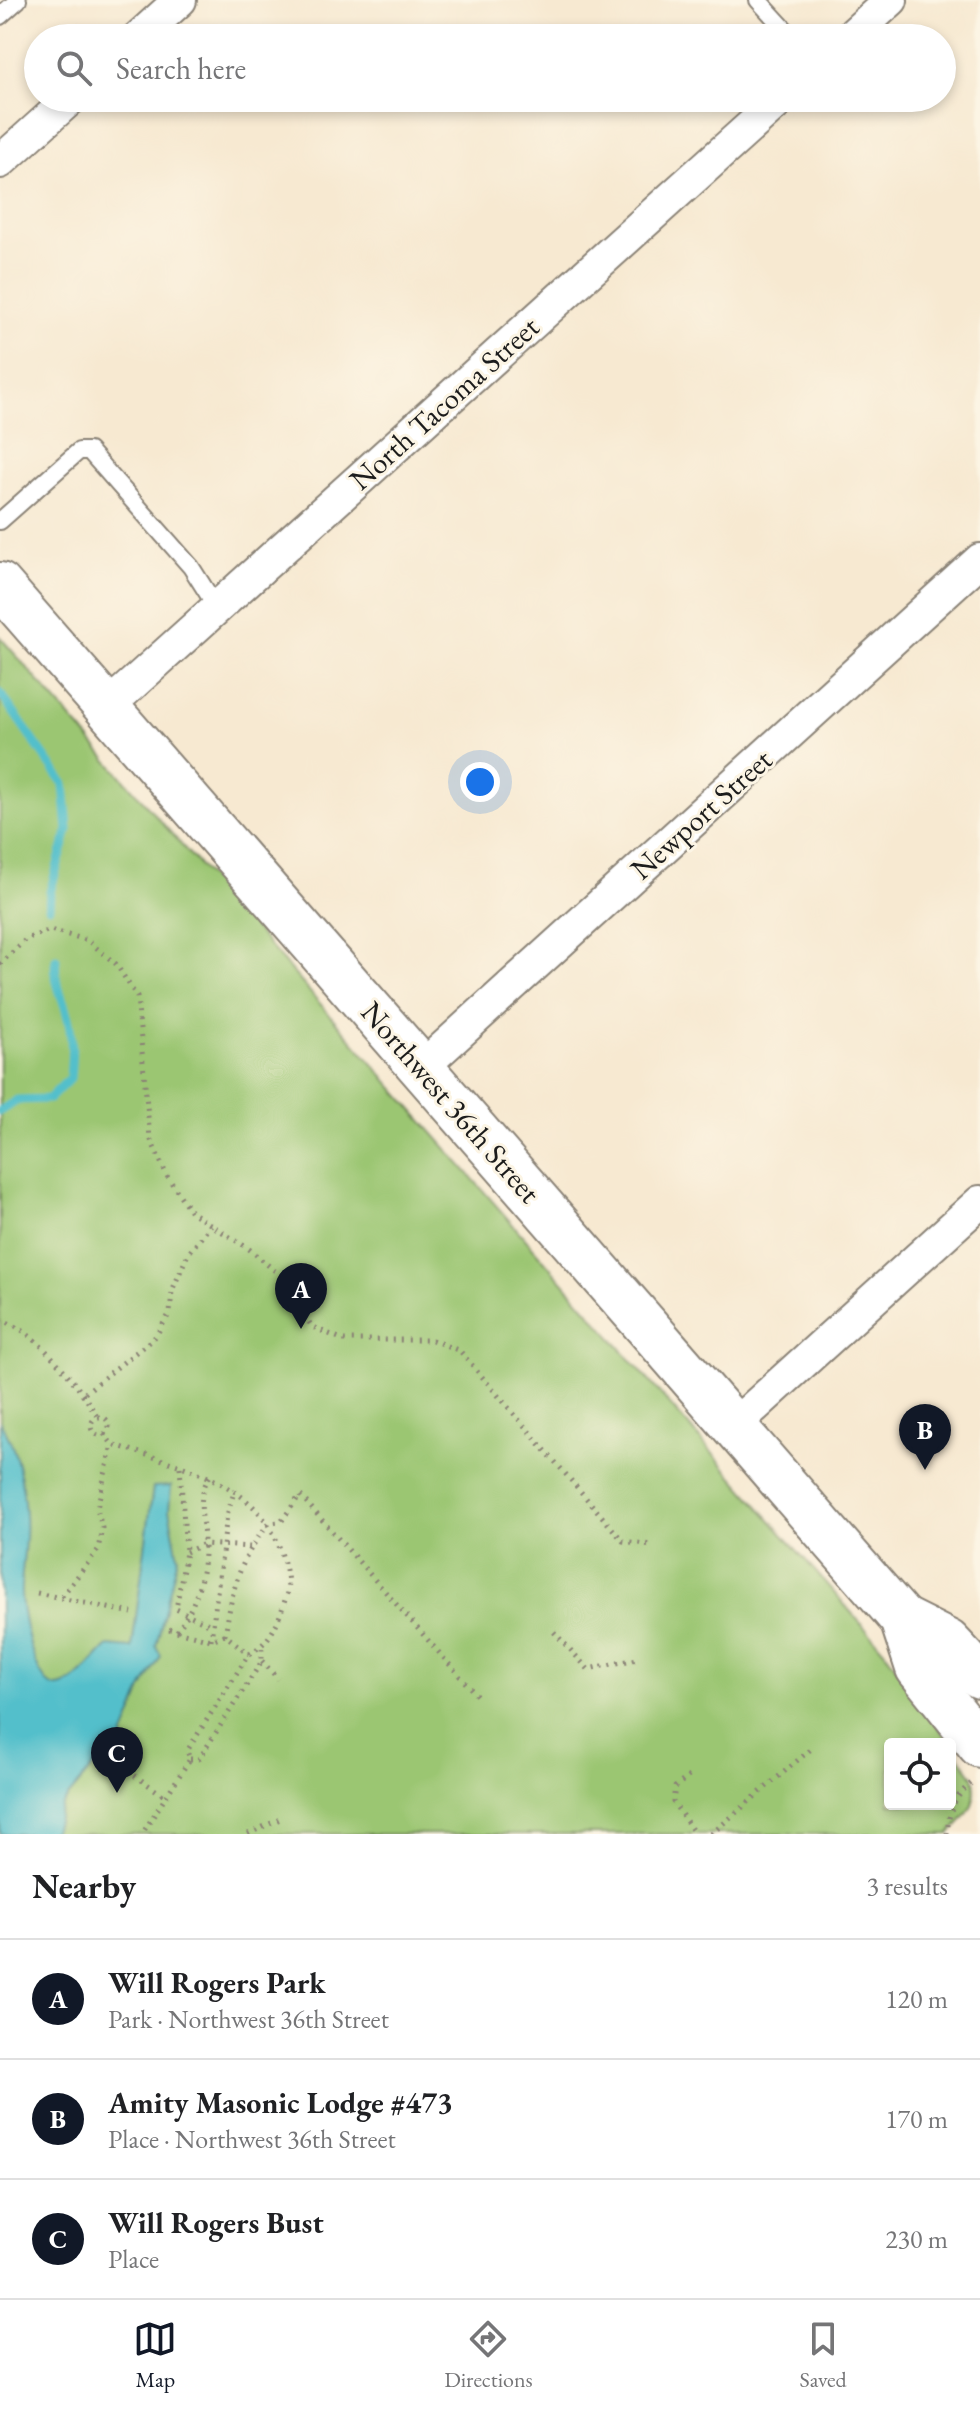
<!DOCTYPE html>
<html lang="en">
<head>
<meta charset="utf-8">
<style>
  :root { --surface:#fff; --page:#f2f2f2; --text:#202124; --muted:#757577; --line:#e0e0e0; --accent:#111827 }
  body { margin:0; font-family:"EB Garamond",serif; background:var(--page); color:var(--text) }
  .controls { position:absolute; right:24px; bottom:24px; display:grid; overflow:hidden; border-radius:8px; box-shadow:0 4px 12px #0003 }
  .controls button { width:72px; height:72px; display:grid; place-items:center; padding:0; border:0; border-bottom:2px solid var(--line); background:var(--surface); color:var(--text); font:40px sans-serif }
  .you { position:absolute; left:480px; top:782px; width:28px; height:28px; margin:-20px; border:6px solid #fff; border-radius:50%; background:#1a73e8; box-shadow:0 0 0 12px #1a73e833 }
  .badge { display:grid; place-items:center; width:52px; height:52px; border-radius:50%; background:var(--accent); color:#fff; font-size:26px; font-weight:700 }
  .pin { position:absolute; translate:-50% -66px; filter:drop-shadow(0 2px 4px #0008) }
  .pin::after { content:''; position:absolute; top:42px; width:28px; height:24px; background:inherit; clip-path:polygon(0 0,100% 0,50% 100%) }
  .list { margin:0; padding:0; list-style:none }
  h2 { display:flex; justify-content:space-between; align-items:center; height:104px; margin:0; padding:0 32px; font-size:34px }
  h2 small { font-size:26px; font-weight:400; color:var(--muted) }
  .list li { display:grid; grid-template-columns:52px 1fr auto; gap:24px; align-items:center; box-sizing:border-box; height:120px; padding:0 32px; border-top:2px solid var(--line) }
  .list b { display:block; font-size:30px; white-space:nowrap }
  .list p { margin:0; font-size:26px; white-space:nowrap; color:var(--muted) }
  .list em { font-size:26px; font-style:normal; color:var(--muted) }
  .icon { flex:none; width:44px; height:44px; fill:none; stroke:currentColor; stroke-width:2; stroke-linecap:round; stroke-linejoin:round }
  .map { position:relative; flex:none; width:980px; height:1834px; overflow:hidden }
  .search { position:absolute; background:var(--surface); box-shadow:0 4px 12px #0003; left:24px; right:24px; top:24px; height:88px; display:flex; align-items:center; gap:20px; box-sizing:border-box; padding:0 28px; border-radius:44px; color:var(--muted); font-size:30px }
  .sheet { height:464px; background:var(--surface) }
  nav { display:flex; justify-content:space-around; align-items:center; box-sizing:border-box; height:112px; border-top:2px solid var(--line); background:var(--surface); font-size:22px; color:var(--muted) }
  nav a { display:grid; justify-items:center; gap:4px }
  nav .on { color:var(--accent) }
  .map>svg:first-child { display:block }
</style>
</head>
<body>
<div class="map">
<svg width="980" height="1834" viewBox="0 0 980 1834">
  <rect width="100%" height="100%" fill="#fcf5e5"/>
  <filter id="ink" filterUnits="userSpaceOnUse"><feTurbulence type="fractalNoise" baseFrequency=".0125" numOctaves="2"/><feDisplacementMap in="SourceGraphic" scale="16" xChannelSelector="R" yChannelSelector="G"/><feConvolveMatrix kernelMatrix="1 2 1 2 8 2 1 2 1" color-interpolation-filters="sRGB"/></filter>
  <filter id="wash" filterUnits="userSpaceOnUse"><feTurbulence type="fractalNoise" baseFrequency=".006" numOctaves="4" result="noise"/><feDisplacementMap in="SourceGraphic" scale="32" xChannelSelector="R" yChannelSelector="G"/><feGaussianBlur stdDeviation="1.8" result="paint"/><feColorMatrix in="noise" values="0 0 0 0 0 0 0 0 0 0 0 0 0 0 0 0 0 1.4 0 .05"/><feComposite in="paint" operator="in"/></filter>
  <g filter="url(#wash)">
    <rect width="100%" height="100%" fill="#f7e9d1"/>
    <path fill="#9bc672" stroke="#5c7147" stroke-width="2" fill-rule="evenodd" d="M0,637l885,1014 88,125c7,26 -6,41 -24,58h-949zM890,1744h60v60h-60z"/>
    <path fill="#52bfcb" stroke="#376e74" stroke-width="2" d="M0,1422c18,27 23,61 25,93 2,26 -3,48 -4,73 -1,20 13,97 35,99 17,1 40,-30 52,-41l24,2 21,-161 18,-1 -2,24 9,47 -22,89 5,10 -19,33 -20,51 -22,19 -38,45 -8,27 -5,3h-49z"/>
    <g fill="none" stroke-linecap="round" stroke-linejoin="round">
      <g stroke="#52bfcb" stroke-width="9">
        <path d="M0,693l64,91 4,46 -18,62 -1,15"/>
        <path d="M0,1111l17,-11 32,-1 21,-21c2,-22 3,-42 -3,-64 -5,-20 -14,-33 -11,-55"/>
      </g>
    </g>
  </g>
  <g filter="url(#ink)">
    <g fill="none" stroke-linecap="round" stroke-linejoin="round">
      <g stroke="#8a8276" stroke-width="20">
        <g id="lane">
          <path d="M758,0l35,38"/>
          <path d="M0,16l18,-16"/>
          <path d="M0,521l79,-70h10l102,116 26,41"/>
        </g>
      </g>
      <g stroke="#8a8276" stroke-width="36">
        <g id="street">
          <path d="M138,38l42,-38"/>
          <path d="M849,38l42,-38"/>
          <path d="M0,162l71,-64"/>
          <path d="M107,707l675,-609"/>
          <path d="M421,1068l559,-508"/>
          <path d="M733,1426l247,-224"/>
        </g>
      </g>
      <g stroke="#8a8276" stroke-width="48">
        <g id="secondary">
          <path d="M0,585l902,1034 16,49 62,77"/>
          <path d="M902,1619l46,23 32,34"/>
        </g>
      </g>
      <g stroke="#8a8276" stroke-width="5" stroke-dasharray="2 6" stroke-linecap="butt">
        <path d="M0,964l26,-25 24,-9 37,10 29,24 21,33 13,141 17,38 24,36 58,37 33,28 30,50 32,13h88l28,11 163,190 29,4"/>
        <path d="M0,1321c29,1 84,70 97,96"/>
        <path d="M85,1393l70,-56 15,-24 2,-22 16,-37 23,-29"/>
        <circle cx="100" cy="1426" r="9"/>
        <path d="M104,1434l8,10c65,22 146,35 169,108 5,18 10,29 4,48 -7,23 -14,42 -36,54l-62,97 3,8 -48,75"/>
        <path d="M180,1467l6,85 -10,57 37,17"/>
        <path d="M186,1552l18,-8 46,3"/>
        <path d="M37,1593l95,20"/>
        <path d="M62,1596l36,-46 4,-22 -5,-20 15,-63"/>
        <path d="M169,1629l42,11 14,-5 24,19"/>
        <path d="M177,1631c19,-25 28,-56 27,-88 0,-25 -9,-45 6,-67"/>
        <path d="M554,1632l34,37 49,-10"/>
        <path d="M225,1635c8,-48 13,-73 44,-112l12,-1 19,-27 179,203"/>
        <path d="M211,1640l16,-125 8,-26"/>
        <path d="M262,1661l16,18"/>
        <path d="M190,1759h9l63,-98v-14"/>
        <path d="M128,1771l38,26"/>
        <path d="M689,1776l-14,11 -2,15 22,32"/>
        <path d="M248,1834l32,-15"/>
        <path d="M711,1834l100,-85"/>
        <path d="M947,1834c2,-24 7,-38 27,-53"/>
      </g>
      <use href="#lane" stroke="#fff" stroke-width="16"/>
      <use href="#street" stroke="#fff" stroke-width="32"/>
      <use href="#secondary" stroke="#fff" stroke-width="44"/>
    </g>
  </g>
  <g text-anchor="middle" dominant-baseline="central" stroke-width="6" stroke-linejoin="round" paint-order="stroke">
    <g font-size="30" fill="#1c1c1c" stroke="#fcf5e5">
      <text transform="translate(444 403) rotate(-42)">North Tacoma Street</text>
      <text transform="translate(701 814) rotate(-42)">Newport Street</text>
      <text transform="translate(451 1102) rotate(49)">Northwest 36th Street</text>
    </g>
  </g>
</svg>
<div class="controls">
<button><svg class="icon" aria-label="locate" viewBox="0 0 24 24"><circle cx="12" cy="12" r="6"/><path d="M12 2v4M12 18v4M2 12h4M18 12h4"/></svg></button>
</div>
<div class="you"></div>
<div class="pin badge" style="left:301px;top:1329px">A</div>
<div class="pin badge" style="left:925px;top:1470px">B</div>
<div class="pin badge" style="left:117px;top:1793px">C</div>
<div class="search"><svg class="icon" aria-label="search" viewBox="0 0 24 24"><circle cx="10" cy="10" r="6"/><path d="M15 15l6 6"/></svg>Search here</div>
</div>
<section class="sheet">
<h2>Nearby<small>3 results</small></h2>
<ul class="list">
<li><span class="badge">A</span><div><b>Will Rogers Park</b><p>Park · Northwest 36th Street</p></div><em>120 m</em></li>
<li><span class="badge">B</span><div><b>Amity Masonic Lodge #473</b><p>Place · Northwest 36th Street</p></div><em>170 m</em></li>
<li><span class="badge">C</span><div><b>Will Rogers Bust</b><p>Place</p></div><em>230 m</em></li>
</ul>
</section>
<nav>
<a class="on"><svg class="icon" aria-label="map" viewBox="0 0 24 24"><path d="M3 6l6-2 6 2 6-2v14l-6 2-6-2-6 2zM9 4v14M15 6v14"/></svg>Map</a>
<a><svg class="icon" aria-label="directions" viewBox="0 0 24 24"><path d="M12 3l9 9-9 9-9-9zM9 14v-3h6M13 9l2 2-2 2"/></svg>Directions</a>
<a><svg class="icon" aria-label="saved" viewBox="0 0 24 24"><path d="M7 4h10v16l-5-4-5 4z"/></svg>Saved</a>
</nav>
</body>
</html>
